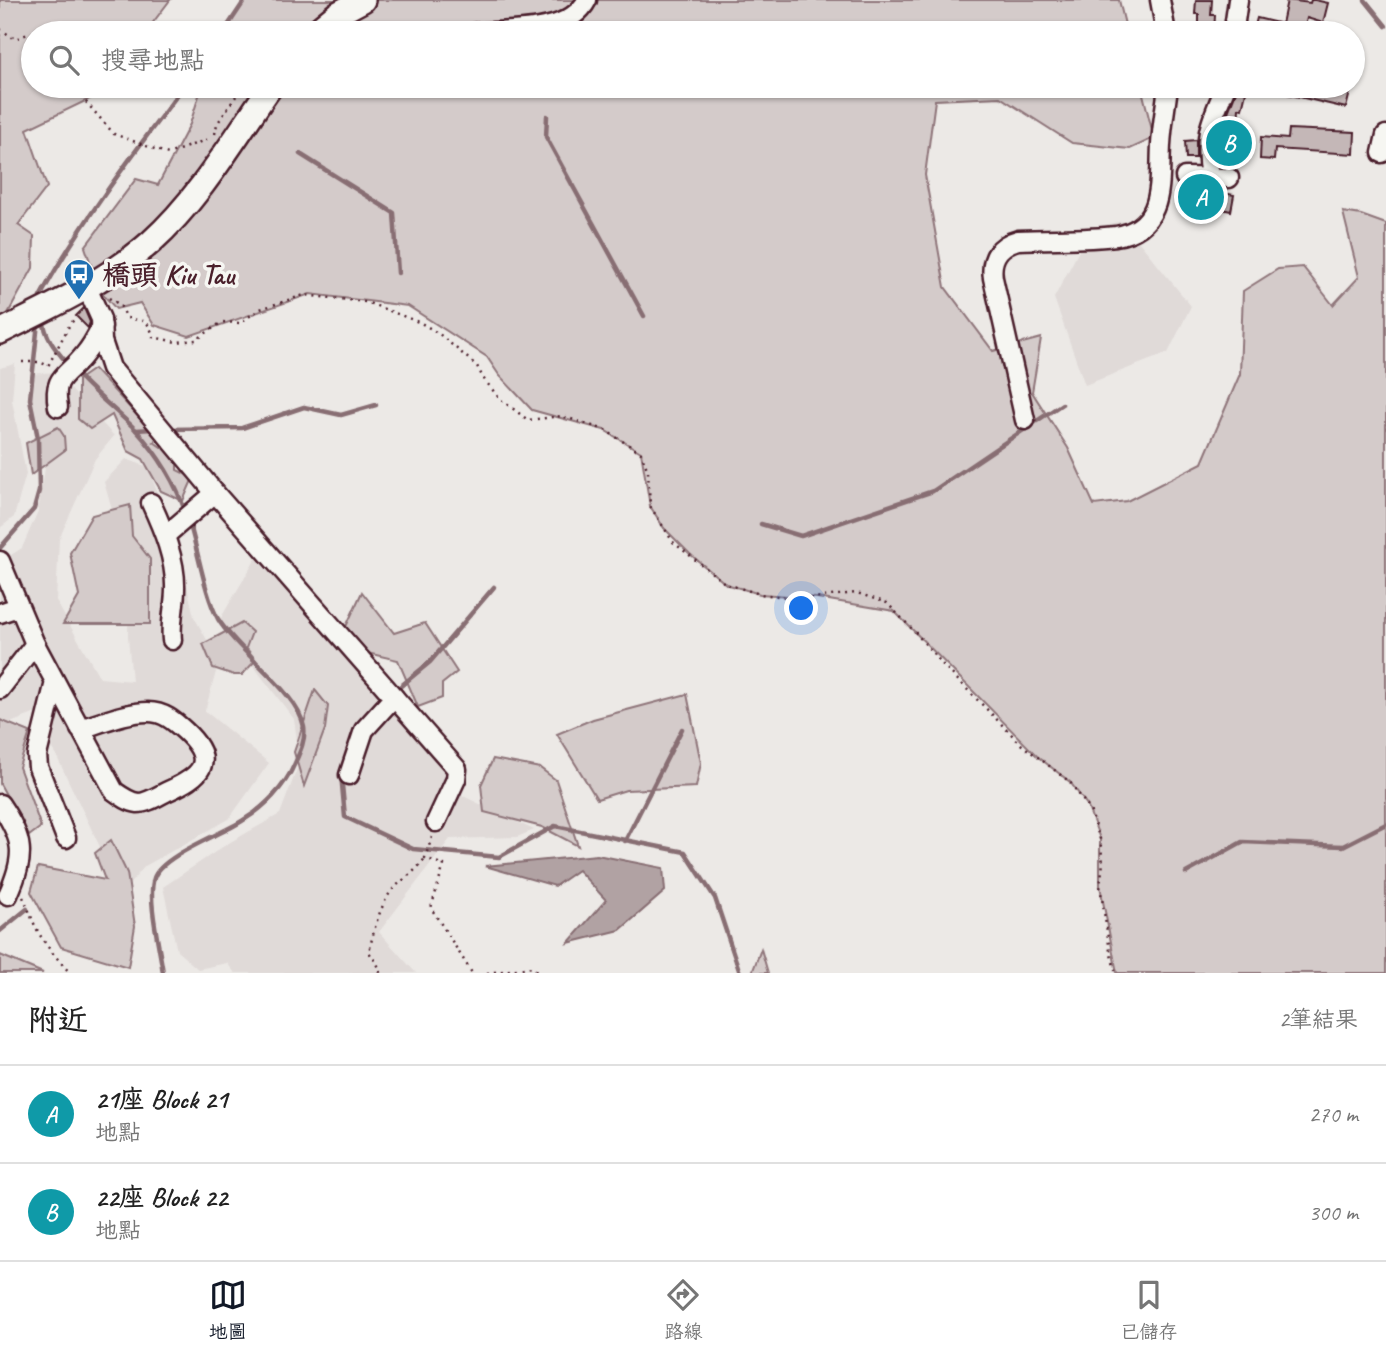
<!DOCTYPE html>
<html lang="zh-TW">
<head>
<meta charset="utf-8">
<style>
  :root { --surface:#fff; --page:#f2f2f2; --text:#222; --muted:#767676; --line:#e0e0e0; --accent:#111827 }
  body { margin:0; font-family:Caveat,"LXGW WenKai TC",sans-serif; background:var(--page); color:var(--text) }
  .you { position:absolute; left:802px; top:609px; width:24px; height:24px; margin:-18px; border:5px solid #fff; border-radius:50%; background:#1a73e8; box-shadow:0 0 0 10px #1a73e833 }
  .badge { display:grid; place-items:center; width:46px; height:46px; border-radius:50%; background:var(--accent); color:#fff; font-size:23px; font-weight:700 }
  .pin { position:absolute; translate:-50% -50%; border:4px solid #fff; box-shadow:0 2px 7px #0006 }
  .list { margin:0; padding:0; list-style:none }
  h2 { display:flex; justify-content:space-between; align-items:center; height:91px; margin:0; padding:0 28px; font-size:30px }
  h2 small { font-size:23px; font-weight:400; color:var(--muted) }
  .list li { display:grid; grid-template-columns:46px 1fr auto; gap:21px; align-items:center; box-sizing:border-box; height:98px; padding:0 28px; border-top:2px solid var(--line) }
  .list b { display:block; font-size:26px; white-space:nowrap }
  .list p { margin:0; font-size:23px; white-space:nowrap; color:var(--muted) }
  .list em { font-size:23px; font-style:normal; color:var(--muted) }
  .icon { flex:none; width:38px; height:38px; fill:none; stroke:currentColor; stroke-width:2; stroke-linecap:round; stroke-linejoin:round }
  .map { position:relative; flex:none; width:1386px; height:973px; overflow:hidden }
  .search { position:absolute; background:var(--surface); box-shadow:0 2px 5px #0004; left:21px; right:21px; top:21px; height:77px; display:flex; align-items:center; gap:18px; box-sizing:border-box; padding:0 24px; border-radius:38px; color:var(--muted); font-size:26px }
  .sheet { height:287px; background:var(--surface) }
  nav { display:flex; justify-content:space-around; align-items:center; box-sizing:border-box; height:98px; border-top:2px solid var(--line); background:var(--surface); font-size:19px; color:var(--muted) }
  nav a { display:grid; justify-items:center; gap:4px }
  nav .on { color:var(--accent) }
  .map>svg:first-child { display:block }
</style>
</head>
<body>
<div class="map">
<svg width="1386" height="973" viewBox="0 0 1386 973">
  <rect width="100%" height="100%" fill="#ece9e6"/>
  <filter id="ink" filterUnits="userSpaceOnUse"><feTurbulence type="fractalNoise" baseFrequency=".0143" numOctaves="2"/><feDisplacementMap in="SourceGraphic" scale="14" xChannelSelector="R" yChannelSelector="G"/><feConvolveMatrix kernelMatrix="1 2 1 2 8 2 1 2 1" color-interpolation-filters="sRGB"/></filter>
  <g filter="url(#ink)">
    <g fill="#e0dad8">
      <path d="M1122,221l69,85 -23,47 -83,32 -31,-87 37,-70z"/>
      <path d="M15,364l-3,36 14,74 -12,43 -14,11v-160z"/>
      <path d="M55,372l59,64 -19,23 -36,80 -3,62 44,77 32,3 -4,-44 1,-68 -25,-87 22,-23 22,8 32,88 14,62 25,44 -14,50 64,52 -40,56 -84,47 -23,27 -86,-180 -36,14v-165l22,-14 16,-37 7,-43 -15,-67 1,-27z"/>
      <path d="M267,540l195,231 -5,22 77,37 -17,7 -67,2 -71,93 37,41h-181l-8,-10 -29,6 -21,-18 -14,-64 64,-43 53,-30 20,-53 -6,-42 -75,-98z"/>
    </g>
    <g fill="#d4cbca" stroke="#8f757a" stroke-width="2">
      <path d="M0,0h170l-25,33h-112v53h73l-6,8 -73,35 20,58 -29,38 16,11 -1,32 -27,49 -6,3z"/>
      <path d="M245,0h874l8,33h-904z"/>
      <path d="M202,86h939l13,52 -24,11 -58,-6 -72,-46 -65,3 -10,75 20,112 48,64 48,-13 -9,54 36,56 26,57 33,-4 75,-38 38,-89 3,-83 35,-22 25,-2 30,38 26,-28 -16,-65 18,3 25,9v749h-269l-17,-87v-47l-13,-34 -17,-23 -33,-26 -143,-145 -77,-13 -57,-4 -34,-10 -36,-30 -26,-26 -14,-22 -9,-54 -37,-22 -72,-20 -33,-35 -12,-18 -79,-51 -98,-12 -121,42 -35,-11 -14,-22 -24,6 -16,-18 -15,-44 51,-68 22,6 32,-61z"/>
      <path d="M94,369l49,53 27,9 -16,11 10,7 13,-8v29l16,8 -10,23 -22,-10 -18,-32 -15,-8 -16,-36 -22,14 -12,-10v-39z"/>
      <path d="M58,427l6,9 1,14 -34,25 -5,-32z"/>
      <path d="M130,505l2,31 18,23v65h-87l16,-28 -9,-43 22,-38z"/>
      <path d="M362,592l32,41 31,-10 32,49 -15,12v14l-24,9 -20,-47 -61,-14z"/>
      <path d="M242,623l10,9 -6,16 10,12 -14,15h-8l-21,-7 -10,-24z"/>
      <path d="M315,690l13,16 -3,23 -21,57 -10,-34z"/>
      <path d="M687,694l14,69 -5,24 -70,3 -29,9 -40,-65 36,-15z"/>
      <path d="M0,720l30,12 -11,35 22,60 -12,9 -29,-52z"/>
      <path d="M493,759l47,9 16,12 22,66 -36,-19 -58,-15 -3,-27z"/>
      <path d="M111,840l16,33 8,53 -7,41 -67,-20 -30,-55 7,-25 67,13 -10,-27z"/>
      <path d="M761,949l7,24h-16z"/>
      <path d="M0,955l43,18h-43z"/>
    </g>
    <path fill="#b1a2a3" stroke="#886e73" stroke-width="2" d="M597,855l66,13 2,23 -45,39 -52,13 38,-43 -28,-30 -23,16 -70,-20z"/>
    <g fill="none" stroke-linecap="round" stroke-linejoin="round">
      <g stroke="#886e73" stroke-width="4.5">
        <path d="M1365,0l21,26"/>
        <path d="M223,33l22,-33"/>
        <path d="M547,116l-1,21 98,179"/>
        <path d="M300,154l94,59 4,60"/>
        <path d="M41,303l-1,-6c41,-75 93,-143 144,-211"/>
        <path d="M43,318c2,20 13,32 25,46"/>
        <path d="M74,371c18,21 41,38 61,58 22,24 41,54 51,85"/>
        <path d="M169,429l73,-1 62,-21 37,8 35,-10"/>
        <path d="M136,430l17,-1"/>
        <path d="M761,524l40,12 132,-45 129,-87"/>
        <path d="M0,548l34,-39 5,-18 -1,-53 -8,-39 8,-77"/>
        <path d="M396,690l34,-28 64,-75"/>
        <path d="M341,774l4,43 68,32 86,8 56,-31 130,26 30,46 25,75"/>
        <path d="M625,841l57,-112"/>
        <path d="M1186,873l56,-31 101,4 43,-22"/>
        <path d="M0,931l27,-22"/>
        <path d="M163,973c-3,-24 -16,-74 -9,-95 7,-22 68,-44 88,-57 22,-13 43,-34 53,-58 5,-11 11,-24 9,-36 -6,-35 -66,-75 -86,-108 -13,-23 -20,-69 -29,-97"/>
      </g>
    </g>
    <g fill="#c4b7b7" stroke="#4a1f2b" stroke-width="2">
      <path d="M1196,0h16l-1,15h4l-1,18 -15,-1v-18h-4z"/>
      <path d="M1287,0l23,3 1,-3h4l13,3 -5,20 -16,-5 -4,15h-50l4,-15 25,6z"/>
      <path d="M1270,86h56l24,6 -4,16 -76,-18z"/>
      <path d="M1237,89l9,3 -4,17 -3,-1 -3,45 -16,-1 2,-24z"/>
      <path d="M1289,129l66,3 -1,22 -79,-5 -1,11 -14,-1 1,-22 27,2z"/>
      <path d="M1196,140v18h-10l-1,-17z"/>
      <path d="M1193,189l11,1 1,16 -14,-2z"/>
      <path d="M1218,192l16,3 -3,16 -14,-3z"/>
      <path d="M84,308l6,14 -2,6 -12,-12z"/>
    </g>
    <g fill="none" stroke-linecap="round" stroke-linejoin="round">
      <g stroke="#4a1f2b" stroke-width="23">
        <g id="minor">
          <path d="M1160,0l6,33"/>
          <path d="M475,33c35,-3 94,2 112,-33"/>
          <path d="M1236,33l-1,-12 3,-21"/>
          <path d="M1382,153l4,-18"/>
          <path d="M1185,177l44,1"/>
          <path d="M1210,177c-7,-41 0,-54 16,-91"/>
          <path d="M87,288l14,31 1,22 9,27 104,125 242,276 -1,10 -20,43"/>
          <path d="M58,407c-6,-32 10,-31 26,-52 7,-8 13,-19 18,-29"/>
          <path d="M1025,420l-32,-142c-3,-20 6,-33 25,-38 32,-2 66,0 98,-4 50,-8 43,-54 45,-91 1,-20 5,-40 7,-59"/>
          <path d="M151,503c12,26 25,57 24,86 0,17 -5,33 -3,51"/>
          <path d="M166,535l49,-42"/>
          <path d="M0,561l35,83 79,147c7,5 15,11 24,12 10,0 21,-8 30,-12 33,-15 50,-29 17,-60 -11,-10 -21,-19 -37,-19 -22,0 -47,11 -68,17"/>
          <path d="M0,613l18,-6"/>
          <path d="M55,682l-18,73 1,12 28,71"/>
          <path d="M0,689l35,-45"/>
          <path d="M349,775l15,-45 30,-33"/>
          <path d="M0,804c24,36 26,51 8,91"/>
        </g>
      </g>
      <g stroke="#4a1f2b" stroke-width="28">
        <g id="major">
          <path d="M314,33l23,-19 26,-14"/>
          <path d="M0,332c52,-26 107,-51 151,-90 48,-43 83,-103 120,-156"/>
        </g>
      </g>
      <g stroke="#4a1f2b" stroke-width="2.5" stroke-dasharray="2 5" stroke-linecap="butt">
        <path d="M0,29l15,10 13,-5 5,8"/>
        <path d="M182,31l2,2"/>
        <path d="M72,86l42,48 54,20 40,-15 3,1"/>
        <path d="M215,134l2,-10 26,-38"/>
        <path d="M109,298l11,7 7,13c16,3 22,1 26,19l23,5 20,-2 26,-18 18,1 20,-14 44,-14 62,7 55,21 17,10 39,33 6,12 17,21 28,21 34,-4 43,14 36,23 7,18 2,35 23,36 53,42 34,10 43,5 54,-6 30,10 28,29 28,33 79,80 48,37 20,28 10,29 3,24 -3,23 10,65 6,22"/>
        <path d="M22,362h18l8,4 22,-42 7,-7"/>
        <path d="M432,837l-7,21 19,7 -13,43 41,65"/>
        <path d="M23,897c6,11 9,25 16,36 8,15 20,27 31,40"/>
        <path d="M380,973l-1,-6 -10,-15c4,-19 11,-48 24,-63 11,-11 23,-17 32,-31"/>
        <path d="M487,973l45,-6 7,6"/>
      </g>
      <use href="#minor" stroke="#f6f6f2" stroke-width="18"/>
      <use href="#major" stroke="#f6f6f2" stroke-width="23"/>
    </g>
  </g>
  <defs>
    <g id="bus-pin" transform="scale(1.575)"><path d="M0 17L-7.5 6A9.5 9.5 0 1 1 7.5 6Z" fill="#1f6fb2" stroke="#f6f6f2"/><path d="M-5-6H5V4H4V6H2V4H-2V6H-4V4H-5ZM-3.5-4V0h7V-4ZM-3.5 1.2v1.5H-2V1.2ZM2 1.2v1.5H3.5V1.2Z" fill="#fff"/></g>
  </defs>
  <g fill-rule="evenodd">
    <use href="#bus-pin" x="79" y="274"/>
  </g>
  <g text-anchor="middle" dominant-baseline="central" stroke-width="7" stroke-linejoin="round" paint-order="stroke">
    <g font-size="28" font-weight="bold" fill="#4a1f2b" stroke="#f6f6f2" text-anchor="start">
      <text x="102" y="274">橋頭 Kiu Tau</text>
    </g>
  </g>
</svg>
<div class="you"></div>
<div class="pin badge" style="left:1201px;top:197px;background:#0f9aa8">A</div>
<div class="pin badge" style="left:1229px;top:143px;background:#0f9aa8">B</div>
<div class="search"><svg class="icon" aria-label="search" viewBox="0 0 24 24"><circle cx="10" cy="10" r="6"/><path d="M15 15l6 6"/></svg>搜尋地點</div>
</div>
<section class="sheet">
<h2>附近<small>2筆結果</small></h2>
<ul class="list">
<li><span class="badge" style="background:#0f9aa8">A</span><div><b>21座 Block 21</b><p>地點</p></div><em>270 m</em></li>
<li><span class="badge" style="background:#0f9aa8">B</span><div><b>22座 Block 22</b><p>地點</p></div><em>300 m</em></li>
</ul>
</section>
<nav>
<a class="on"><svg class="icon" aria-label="map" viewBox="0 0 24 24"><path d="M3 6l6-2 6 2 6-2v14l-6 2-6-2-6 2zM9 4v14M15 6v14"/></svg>地圖</a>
<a><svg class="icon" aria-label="directions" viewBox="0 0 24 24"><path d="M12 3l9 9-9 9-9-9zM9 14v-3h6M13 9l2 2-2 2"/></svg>路線</a>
<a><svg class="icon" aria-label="saved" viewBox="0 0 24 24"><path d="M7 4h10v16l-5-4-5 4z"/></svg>已儲存</a>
</nav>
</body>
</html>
